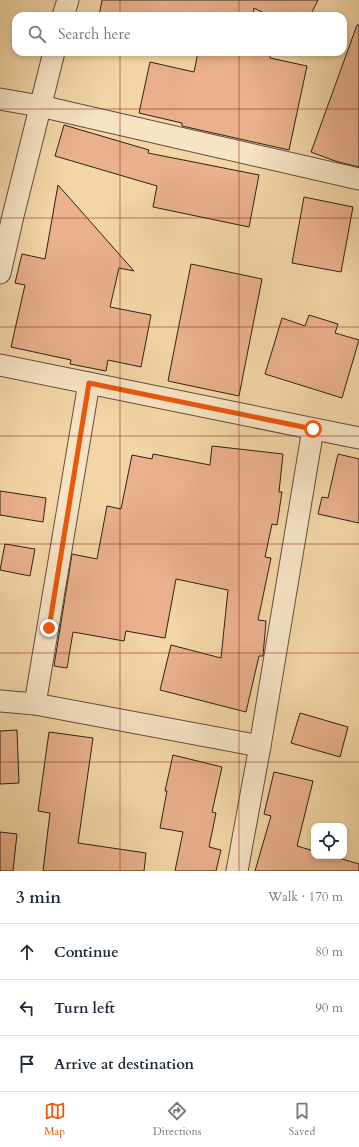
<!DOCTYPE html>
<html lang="en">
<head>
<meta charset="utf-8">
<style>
  :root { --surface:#fff; --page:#f2f2f3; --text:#1f2937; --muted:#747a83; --line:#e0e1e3; --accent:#ea580c }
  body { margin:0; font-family:Cardo,serif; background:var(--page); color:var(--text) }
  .controls { position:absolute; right:12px; bottom:12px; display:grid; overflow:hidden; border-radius:8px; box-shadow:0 2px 6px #0003 }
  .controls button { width:36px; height:36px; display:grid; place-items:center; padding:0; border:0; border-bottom:1px solid var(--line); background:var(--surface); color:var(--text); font:20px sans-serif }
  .stop { position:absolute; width:12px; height:12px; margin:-9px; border:3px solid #ea580c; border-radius:50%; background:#fff }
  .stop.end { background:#ea580c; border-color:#fff; box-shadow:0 1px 4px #0008 }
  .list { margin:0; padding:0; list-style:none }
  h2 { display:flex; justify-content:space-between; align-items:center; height:52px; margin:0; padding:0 16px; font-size:17px }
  h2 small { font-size:13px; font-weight:400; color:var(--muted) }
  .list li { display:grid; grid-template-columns:26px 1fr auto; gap:12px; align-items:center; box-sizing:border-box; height:56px; padding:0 16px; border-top:1px solid var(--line) }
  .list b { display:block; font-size:15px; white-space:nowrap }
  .list em { font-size:13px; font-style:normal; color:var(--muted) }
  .icon { flex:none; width:22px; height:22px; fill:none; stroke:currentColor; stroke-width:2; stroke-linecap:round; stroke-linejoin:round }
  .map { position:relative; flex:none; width:359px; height:871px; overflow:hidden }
  .search { position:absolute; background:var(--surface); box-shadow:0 2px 6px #0003; left:12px; right:12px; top:12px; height:44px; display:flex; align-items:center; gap:10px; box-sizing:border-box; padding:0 14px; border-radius:12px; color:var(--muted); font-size:15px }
  .sheet { height:220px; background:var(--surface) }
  nav { display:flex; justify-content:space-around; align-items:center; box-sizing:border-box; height:56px; border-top:1px solid var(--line); background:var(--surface); font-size:11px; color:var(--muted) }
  nav a { display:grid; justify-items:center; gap:2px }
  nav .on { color:var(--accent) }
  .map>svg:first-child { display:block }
</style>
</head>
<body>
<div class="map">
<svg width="359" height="871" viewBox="0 0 359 871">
  <rect width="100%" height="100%" fill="#f3d6a6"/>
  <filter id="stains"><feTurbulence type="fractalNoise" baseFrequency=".005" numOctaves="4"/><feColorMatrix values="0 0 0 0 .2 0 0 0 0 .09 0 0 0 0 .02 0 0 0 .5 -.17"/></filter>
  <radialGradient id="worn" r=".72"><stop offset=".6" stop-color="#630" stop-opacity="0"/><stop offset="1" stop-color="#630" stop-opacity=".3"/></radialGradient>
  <g fill="#eab18c" stroke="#302019">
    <path d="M102,0h216l-8,16h-40l-16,-8 -1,8h-154z"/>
    <path d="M357,25h2v142l-24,-6 -24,-9z"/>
    <path d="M198,52h61l11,3v3l37,8 -18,84 -107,-24v-3l-43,-10 11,-51 44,10z"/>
    <path d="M64,125l85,25 -1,3 111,22 -10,52 -96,-20 4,-21 -102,-30z"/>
    <path d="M58,185l76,86 -15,-3 -9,39 41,8 -10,52 -33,-7 -2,11 -36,-7 1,-4 -60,-13 14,-62 -10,-2 7,-29 23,5z"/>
    <path d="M304,197l49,10 -12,65 -49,-9z"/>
    <path d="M191,264l71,15 -23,117 -71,-15z"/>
    <path d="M309,315l29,9 -3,9 24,7 -17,58 -77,-24 17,-56 23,8z"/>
    <path d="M212,446l71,8 -4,38h3l-5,33 -5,-1 -7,33 6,1 -13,62 8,1 -3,35h-4l-13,56 -86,-22 11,-45 50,13 7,-68 -52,-11 -11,59 -39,-7 -2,10 -51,-9 -6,36 -13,-2 18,-112 25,5 10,-53 14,3 11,-54 20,4 1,-5 57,11z"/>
    <path d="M338,454l21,5v64l-41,-9 4,-17 6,1z"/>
    <path d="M0,491l46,7 -3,24 -43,-7z"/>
    <path d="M5,544l30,5 -5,27 -30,-6z"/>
    <path d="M300,713l48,14 -8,30 -49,-14z"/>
    <path d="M17,730l2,53 -19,1v-53z"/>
    <path d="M49,732l44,6 -15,105 68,10 -2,18h-101l7,-58 -12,-2z"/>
    <path d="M173,755l49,12 -10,45 4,1 -7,34 12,3 -5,21h-41l8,-39 -23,-4 7,-37h-2z"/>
    <path d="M274,772l39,9 -16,65 17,5v5h18l27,8v7h-104l16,-55 -7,-2z"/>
    <path d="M0,832l17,2 -4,37h-13z"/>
  </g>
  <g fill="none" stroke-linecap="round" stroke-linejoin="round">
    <g stroke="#614e3c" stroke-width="23">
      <g id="minor">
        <path d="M63,16l5,-16"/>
        <path d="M0,99l40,7 319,73"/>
        <path d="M0,273l13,-57 41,-164"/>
        <path d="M0,365l359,73"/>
        <path d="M0,701l35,3 225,42"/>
        <path d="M35,704l54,-321"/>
        <path d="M237,871l23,-125 53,-317"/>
      </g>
    </g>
    <use href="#minor" stroke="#f7e4c5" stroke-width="21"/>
  </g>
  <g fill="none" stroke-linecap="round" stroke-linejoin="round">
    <path stroke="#ea580c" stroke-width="5" d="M49,628l40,-245 224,46"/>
  </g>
  <path fill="none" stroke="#8f2418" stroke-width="1" stroke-opacity="0.55" d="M120,0v16M239,0v16M120,52v819M239,52v819M0,109h359M0,218h359M0,327h359M0,436h359M0,544h359M0,653h359M0,762h359"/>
  <rect width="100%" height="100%" filter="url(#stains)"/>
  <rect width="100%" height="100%" fill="url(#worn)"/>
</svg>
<div class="controls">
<button><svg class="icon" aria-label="locate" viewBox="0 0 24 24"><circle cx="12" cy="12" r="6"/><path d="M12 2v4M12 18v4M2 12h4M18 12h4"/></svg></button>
</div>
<div class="stop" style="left:313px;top:429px"></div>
<div class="stop end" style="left:49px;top:628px"></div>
<div class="search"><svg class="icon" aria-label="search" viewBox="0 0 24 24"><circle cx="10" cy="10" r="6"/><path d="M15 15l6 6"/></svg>Search here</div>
</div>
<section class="sheet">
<h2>3 min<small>Walk · 170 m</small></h2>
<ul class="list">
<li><svg class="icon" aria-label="ahead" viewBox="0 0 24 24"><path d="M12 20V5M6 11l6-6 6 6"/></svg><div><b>Continue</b></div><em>80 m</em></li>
<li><svg class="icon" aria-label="left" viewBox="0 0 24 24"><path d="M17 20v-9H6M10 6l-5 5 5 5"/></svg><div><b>Turn left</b></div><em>90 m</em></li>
<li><svg class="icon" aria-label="arrive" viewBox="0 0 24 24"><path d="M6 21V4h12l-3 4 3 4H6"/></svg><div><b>Arrive at destination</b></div></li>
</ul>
</section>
<nav>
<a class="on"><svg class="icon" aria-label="map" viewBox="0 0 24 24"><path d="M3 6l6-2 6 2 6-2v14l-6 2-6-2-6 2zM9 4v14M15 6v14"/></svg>Map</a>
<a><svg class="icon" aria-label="directions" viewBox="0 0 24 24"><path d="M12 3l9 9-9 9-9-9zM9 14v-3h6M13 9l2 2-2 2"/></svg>Directions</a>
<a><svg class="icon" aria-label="saved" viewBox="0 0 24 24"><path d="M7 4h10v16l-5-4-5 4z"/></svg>Saved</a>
</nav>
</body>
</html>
